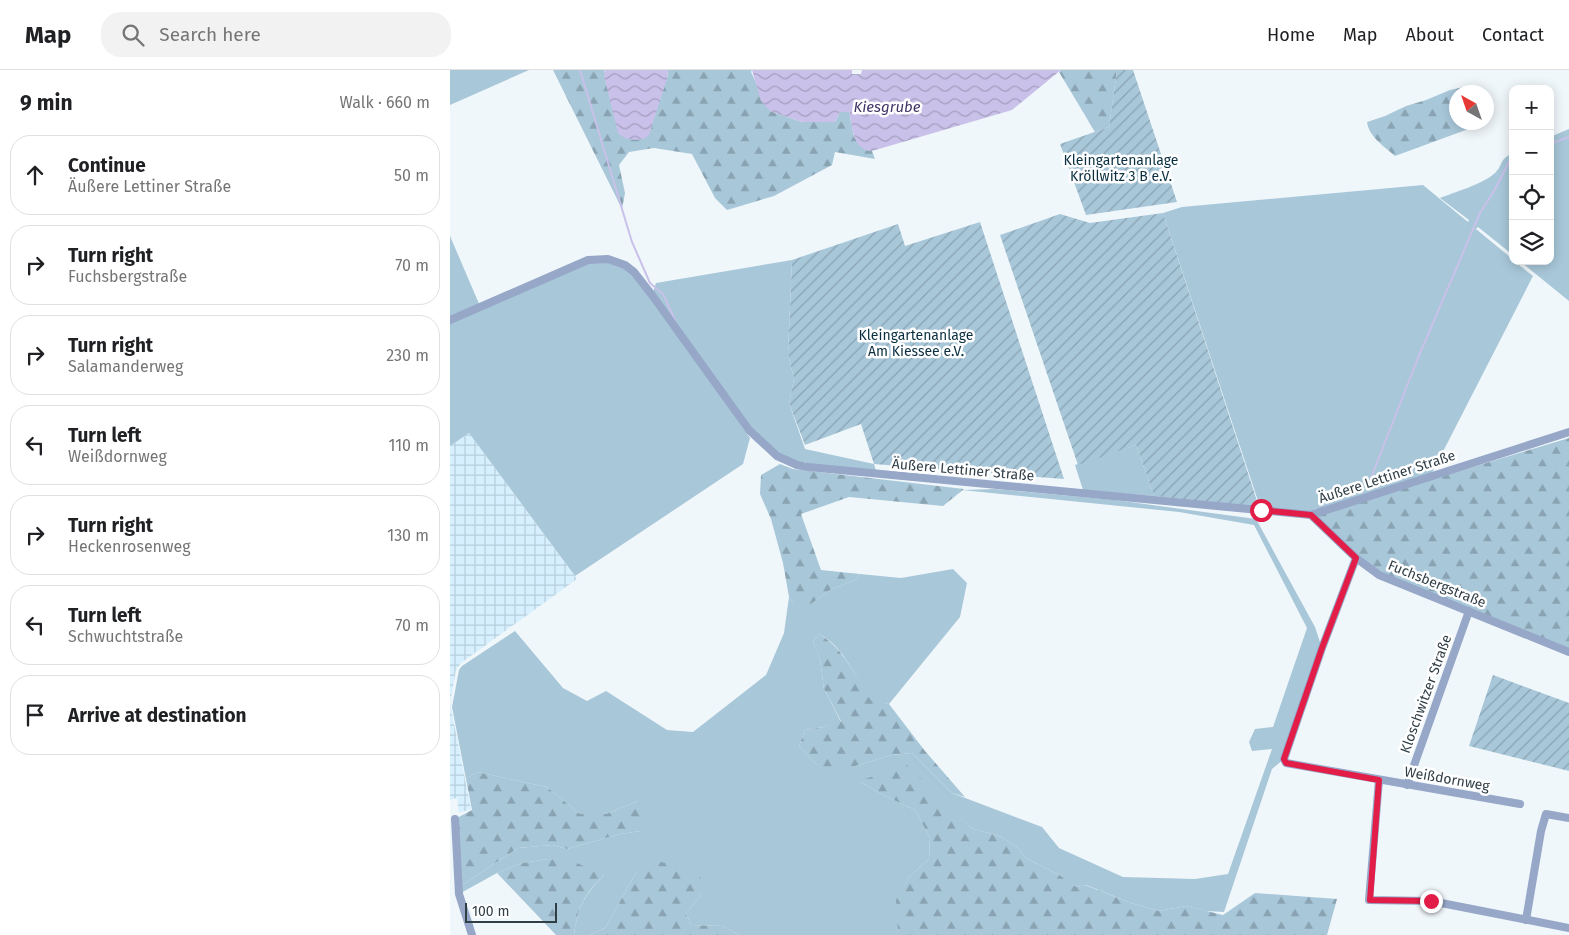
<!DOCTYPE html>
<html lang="en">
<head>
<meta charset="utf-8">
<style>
  :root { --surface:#fff; --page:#f2f2f2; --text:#202124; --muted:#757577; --line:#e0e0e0 }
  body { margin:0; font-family:"Fira Sans",sans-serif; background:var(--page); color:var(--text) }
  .controls { position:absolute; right:15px; top:15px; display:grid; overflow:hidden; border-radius:10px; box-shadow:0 2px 12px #0003 }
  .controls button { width:45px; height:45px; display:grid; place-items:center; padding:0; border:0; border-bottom:1px solid var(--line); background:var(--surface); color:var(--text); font:25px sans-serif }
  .compass { position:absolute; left:999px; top:15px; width:45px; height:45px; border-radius:50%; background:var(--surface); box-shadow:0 2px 12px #0003; rotate:320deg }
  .scale { position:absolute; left:15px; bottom:12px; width:92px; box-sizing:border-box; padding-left:5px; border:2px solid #303e46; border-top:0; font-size:14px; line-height:18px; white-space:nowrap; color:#303e46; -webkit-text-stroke:4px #fff; paint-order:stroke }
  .stop { position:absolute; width:15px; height:15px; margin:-11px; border:4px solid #e11d48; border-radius:50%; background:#fff }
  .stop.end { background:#e11d48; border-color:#fff; box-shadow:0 1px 5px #0008 }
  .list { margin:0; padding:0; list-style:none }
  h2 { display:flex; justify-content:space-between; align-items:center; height:65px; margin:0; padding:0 20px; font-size:21px }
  h2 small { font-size:16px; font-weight:400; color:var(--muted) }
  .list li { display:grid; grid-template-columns:32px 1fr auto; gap:15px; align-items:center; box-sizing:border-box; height:80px; margin:0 10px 10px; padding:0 10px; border:1px solid var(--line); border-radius:20px }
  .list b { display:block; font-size:19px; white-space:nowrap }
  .list p { margin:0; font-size:16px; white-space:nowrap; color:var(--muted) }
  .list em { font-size:16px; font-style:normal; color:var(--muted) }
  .icon { flex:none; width:28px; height:28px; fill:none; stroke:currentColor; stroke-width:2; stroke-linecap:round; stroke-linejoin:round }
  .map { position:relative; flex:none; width:1119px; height:865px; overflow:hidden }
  header { display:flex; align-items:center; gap:30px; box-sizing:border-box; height:70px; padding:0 25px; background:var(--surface); border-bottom:1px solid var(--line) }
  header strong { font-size:24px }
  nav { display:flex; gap:28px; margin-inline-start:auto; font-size:18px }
  .search { width:350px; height:45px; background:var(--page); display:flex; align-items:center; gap:12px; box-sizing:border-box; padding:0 18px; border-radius:20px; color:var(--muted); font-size:19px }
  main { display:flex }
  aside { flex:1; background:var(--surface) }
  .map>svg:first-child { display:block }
</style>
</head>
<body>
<header>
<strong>Map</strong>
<div class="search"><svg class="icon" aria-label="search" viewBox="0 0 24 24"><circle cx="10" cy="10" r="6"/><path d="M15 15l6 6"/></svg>Search here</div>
<nav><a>Home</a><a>Map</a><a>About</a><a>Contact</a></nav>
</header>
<main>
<aside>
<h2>9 min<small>Walk · 660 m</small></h2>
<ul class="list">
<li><svg class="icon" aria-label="ahead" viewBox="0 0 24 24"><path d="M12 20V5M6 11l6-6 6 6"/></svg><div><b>Continue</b><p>Äußere Lettiner Straße</p></div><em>50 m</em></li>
<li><svg class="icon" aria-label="right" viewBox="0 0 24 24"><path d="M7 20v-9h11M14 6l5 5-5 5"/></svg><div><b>Turn right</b><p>Fuchsbergstraße</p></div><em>70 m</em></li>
<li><svg class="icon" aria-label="right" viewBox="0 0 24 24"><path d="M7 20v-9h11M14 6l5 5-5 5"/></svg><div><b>Turn right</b><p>Salamanderweg</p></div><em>230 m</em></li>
<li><svg class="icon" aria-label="left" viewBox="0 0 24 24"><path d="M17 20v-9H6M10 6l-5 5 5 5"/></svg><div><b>Turn left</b><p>Weißdornweg</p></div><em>110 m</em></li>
<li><svg class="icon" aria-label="right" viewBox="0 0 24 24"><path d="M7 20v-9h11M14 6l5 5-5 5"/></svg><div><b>Turn right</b><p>Heckenrosenweg</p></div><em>130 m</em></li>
<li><svg class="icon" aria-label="left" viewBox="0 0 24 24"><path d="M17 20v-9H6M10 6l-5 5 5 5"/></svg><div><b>Turn left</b><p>Schwuchtstraße</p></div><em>70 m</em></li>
<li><svg class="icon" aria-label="arrive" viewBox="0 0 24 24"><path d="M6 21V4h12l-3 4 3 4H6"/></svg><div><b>Arrive at destination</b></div></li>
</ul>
</aside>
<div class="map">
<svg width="1119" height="865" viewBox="0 0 1119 865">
  <defs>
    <pattern id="industrial-grid" width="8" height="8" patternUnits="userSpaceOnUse" patternTransform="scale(1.25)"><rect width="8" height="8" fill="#d6f0ff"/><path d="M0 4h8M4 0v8" fill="none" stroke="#b8cfdc"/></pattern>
    <pattern id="forest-firs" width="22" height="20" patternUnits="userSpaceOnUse" patternTransform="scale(1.25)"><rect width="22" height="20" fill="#a8c7d9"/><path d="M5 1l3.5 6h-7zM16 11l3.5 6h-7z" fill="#89a3b2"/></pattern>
    <pattern id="garden-furrows" width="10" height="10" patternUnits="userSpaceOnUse" patternTransform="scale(1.25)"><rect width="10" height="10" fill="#a8c7d9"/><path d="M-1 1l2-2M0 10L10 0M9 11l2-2" fill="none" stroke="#89a3b2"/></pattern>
    <pattern id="water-waves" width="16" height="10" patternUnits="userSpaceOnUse" patternTransform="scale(1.25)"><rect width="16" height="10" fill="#c9c1e9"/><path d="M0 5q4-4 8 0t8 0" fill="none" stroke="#a49ebf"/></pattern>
  </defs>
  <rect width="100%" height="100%" fill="#f0f7fb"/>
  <g fill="url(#industrial-grid)">
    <path d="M19,363l108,146 -116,84 -5,7 -6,33v-257z"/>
    <path d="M0,633l21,106 -12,4 -2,-15 -7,2z"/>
  </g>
  <g fill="#a8c7d9">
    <path d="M0,0h79l-79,35z"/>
    <path d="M1119,59v172l-47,-38 -3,2 14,11 -101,197 -121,42 -50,-5 -98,-297 19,-6 241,-22 45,37 1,-2 -29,-22c15,-6 43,-14 55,-25 9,-9 3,-13 18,-20v102l-35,-28 -2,2 34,28 3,-1v5h37v-124z"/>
    <path d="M0,166l30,70 -30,13z"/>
    <path d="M342,190l-4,94 6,25 -5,24 16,46 69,15 2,7 -69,-6 -1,-3 -15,1 -42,-33 -97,-135 4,-12z"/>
    <path d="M137,192l30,1 11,8 22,26 100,141 -7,26 -168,112 -106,-143 -19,13v-126z"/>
    <path d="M686,375l18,51 -71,-6 -8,-25z"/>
    <path d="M545,419l120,11 141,19 59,108 7,21 -38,111 -12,10 -48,143 -18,-1 -20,-5 -27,5 -28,-8 -45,-18 -9,2 -8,-3 -8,-8 -35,-18 -9,-11 -15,-10 -31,-9 -20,-19 -92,-28 26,15 30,14 15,28 -1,21 -20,18 -12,23 1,35h-159l-16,-9 -32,-1 -5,-12 16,-19 -65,-23 -32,57 -15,7h-16c4,-29 10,-39 30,-60l-56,-16 -26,4 -25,10 -38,21 -1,-6 60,-40 34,-3 15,4 53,-15 21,-3 -3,-30 -32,13h-26l-33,-27 -70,-15 -11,7 -14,-72 7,-37 3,-4 53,-35 48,57 24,13 19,-10 61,39 26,2 73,-57 18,-42 5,-36 5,7h17l19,-14 25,-10 5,-6 41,4 52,-9 14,14 -7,34 -71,87 -18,-3c-16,-23 -26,-54 -52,-67l-6,8 7,17 4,30 17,33 -17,5 -19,3 -6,16 18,19 38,1 37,-11 20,-2 40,40 90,34 17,21 64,29 72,2 33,-5 44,-125 -20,2 -3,-9 6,-13 18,-2 34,-99 -53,-103 -75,-13 -217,-22z"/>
  </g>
  <g fill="url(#forest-firs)">
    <path d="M103,0h52l-1,2 63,7 1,-9h84l-1,2 19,39 32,11h33l5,-10h9l5,25 12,13 6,1 3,8 -40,-7 -3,13 -58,31 -47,14 -12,-12 -23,-44 -38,-6 -25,4 -10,13 6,28 -3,16z"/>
    <path d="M611,0h56l-8,57 -14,5 -36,-60z"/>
    <path d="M1014,17l5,5h-13v30l26,1v1l-87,32c-10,-9 -26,-19 -28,-34l18,-6 21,-10 20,-6 24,-10z"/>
    <path d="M1119,368v214l-190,-77 -66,-60z"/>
    <path d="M330,394l13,5 171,20 -21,17 -94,-9 -48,17 20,56 39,4 -5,6 -25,10 -19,14h-17l-5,-7 -6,-34 -12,-44 -11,-25 1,-19z"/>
    <path d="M369,564c26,15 36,43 52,66l18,4 36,47 40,46 -13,-4 -40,-40 -20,2 -37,11 -27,2 -11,-3 -18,-19 6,-16 19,-3 17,-6 -17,-32 -4,-30 -7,-17z"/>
    <path d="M457,695l64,63 31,9 15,10 9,11 35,18 9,8 7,3 8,-2 46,18 28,8 27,-5 37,9 32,-22 82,6 -10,36h-429l-2,-35 13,-23 20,-18 1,-21 -15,-28 -30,-14 -26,-15z"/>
    <path d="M27,702l70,15 33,27h26l32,-13 8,13 -5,17 -21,3 -53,15 -15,-4 -34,3 -60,40 -3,-69 17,-9 -6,-31z"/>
    <path d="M98,789l29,4 27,12c-20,20 -26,31 -30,60h-18l-59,-62 25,-10z"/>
    <path d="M208,791l42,12 2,21 -16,19 5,12 32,1 16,9h-149l15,-7 32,-57z"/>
  </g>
  <g fill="url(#garden-furrows)">
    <path d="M667,0h16l44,132 -91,13 -26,-71 49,-17z"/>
    <path d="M713,143l96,294 -105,-11 -18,-51 -58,20 -78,-230 60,-21 30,9z"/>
    <path d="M530,152l84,257 -190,-15 -13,-40 -56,21 -16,-42 5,-24 -6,-25 4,-94 106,-36 7,22z"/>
    <path d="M1043,605l76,28v68l-100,-25z"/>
  </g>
  <g fill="url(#water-waves)">
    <path d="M155,0h63l-1,9 -18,56c-7,8 -25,5 -31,-2l-14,-57z"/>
    <path d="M302,0h100v4h9l1,-4h199l-49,40 -140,41c-20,-1 -19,-24 -23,-39h-9l-5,10h-33l-32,-11 -9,-10z"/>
  </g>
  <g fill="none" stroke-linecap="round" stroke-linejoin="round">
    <g stroke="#c9c1e9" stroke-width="2">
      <path d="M130,0l52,172 18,41 13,11 12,26"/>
      <path d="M1100,74l19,-7"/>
      <path d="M921,408l47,-120 62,-145 14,-22 16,-31 3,-1"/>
    </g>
    <g stroke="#96a7c8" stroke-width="8">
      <path d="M0,250l138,-60 20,-1 17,6 9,7 18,23 97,135 28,26 20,9 11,2 503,48 258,-83"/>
      <path d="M861,445l45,43 23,17 190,77"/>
      <path d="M906,488l-34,90 -38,111 2,4 234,41"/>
      <path d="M929,710l-10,120 62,1 138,27"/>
      <path d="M957,715l62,-174"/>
      <path d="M5,749l4,75 13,41"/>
      <path d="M1076,850l15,-89 5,-17 23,4"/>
    </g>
  </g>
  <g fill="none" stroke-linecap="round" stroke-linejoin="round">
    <path stroke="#e11d48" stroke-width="6" d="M811,440l50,5 45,43 -34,90 -38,111 2,4 93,17 -9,120 61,1"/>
  </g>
  <g text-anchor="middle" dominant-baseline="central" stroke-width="5" stroke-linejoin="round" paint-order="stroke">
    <g font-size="14" fill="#092f40" stroke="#fff">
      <text x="671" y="90">Kleingartenanlage<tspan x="671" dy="16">Kröllwitz 3 B e.V.</tspan></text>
      <text x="466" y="265">Kleingartenanlage<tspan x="466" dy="16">Am Kiessee e.V.</tspan></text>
    </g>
    <g font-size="14" fill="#303e46" stroke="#fff">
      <text transform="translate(513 400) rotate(5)">Äußere Lettiner Straße</text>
      <text transform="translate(937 407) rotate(-18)">Äußere Lettiner Straße</text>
      <text transform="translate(987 514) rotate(22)">Fuchsbergstraße</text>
      <text transform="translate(976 624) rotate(-70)">Kloschwitzer Straße</text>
      <text transform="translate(997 709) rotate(10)">Weißdornweg</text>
    </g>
    <g font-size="15" font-style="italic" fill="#423568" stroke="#fff">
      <text x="437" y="37">Kiesgrube</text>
    </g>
  </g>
</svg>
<div class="controls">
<button>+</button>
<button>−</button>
<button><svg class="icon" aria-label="locate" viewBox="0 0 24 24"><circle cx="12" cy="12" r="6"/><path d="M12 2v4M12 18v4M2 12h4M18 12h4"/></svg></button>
<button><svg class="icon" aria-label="layers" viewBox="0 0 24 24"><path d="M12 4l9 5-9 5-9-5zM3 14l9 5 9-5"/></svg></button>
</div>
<svg class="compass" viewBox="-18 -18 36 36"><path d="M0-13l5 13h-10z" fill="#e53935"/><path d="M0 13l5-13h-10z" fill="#757577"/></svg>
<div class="scale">100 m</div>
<div class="stop" style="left:811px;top:440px"></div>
<div class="stop end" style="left:981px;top:831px"></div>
</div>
</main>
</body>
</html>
